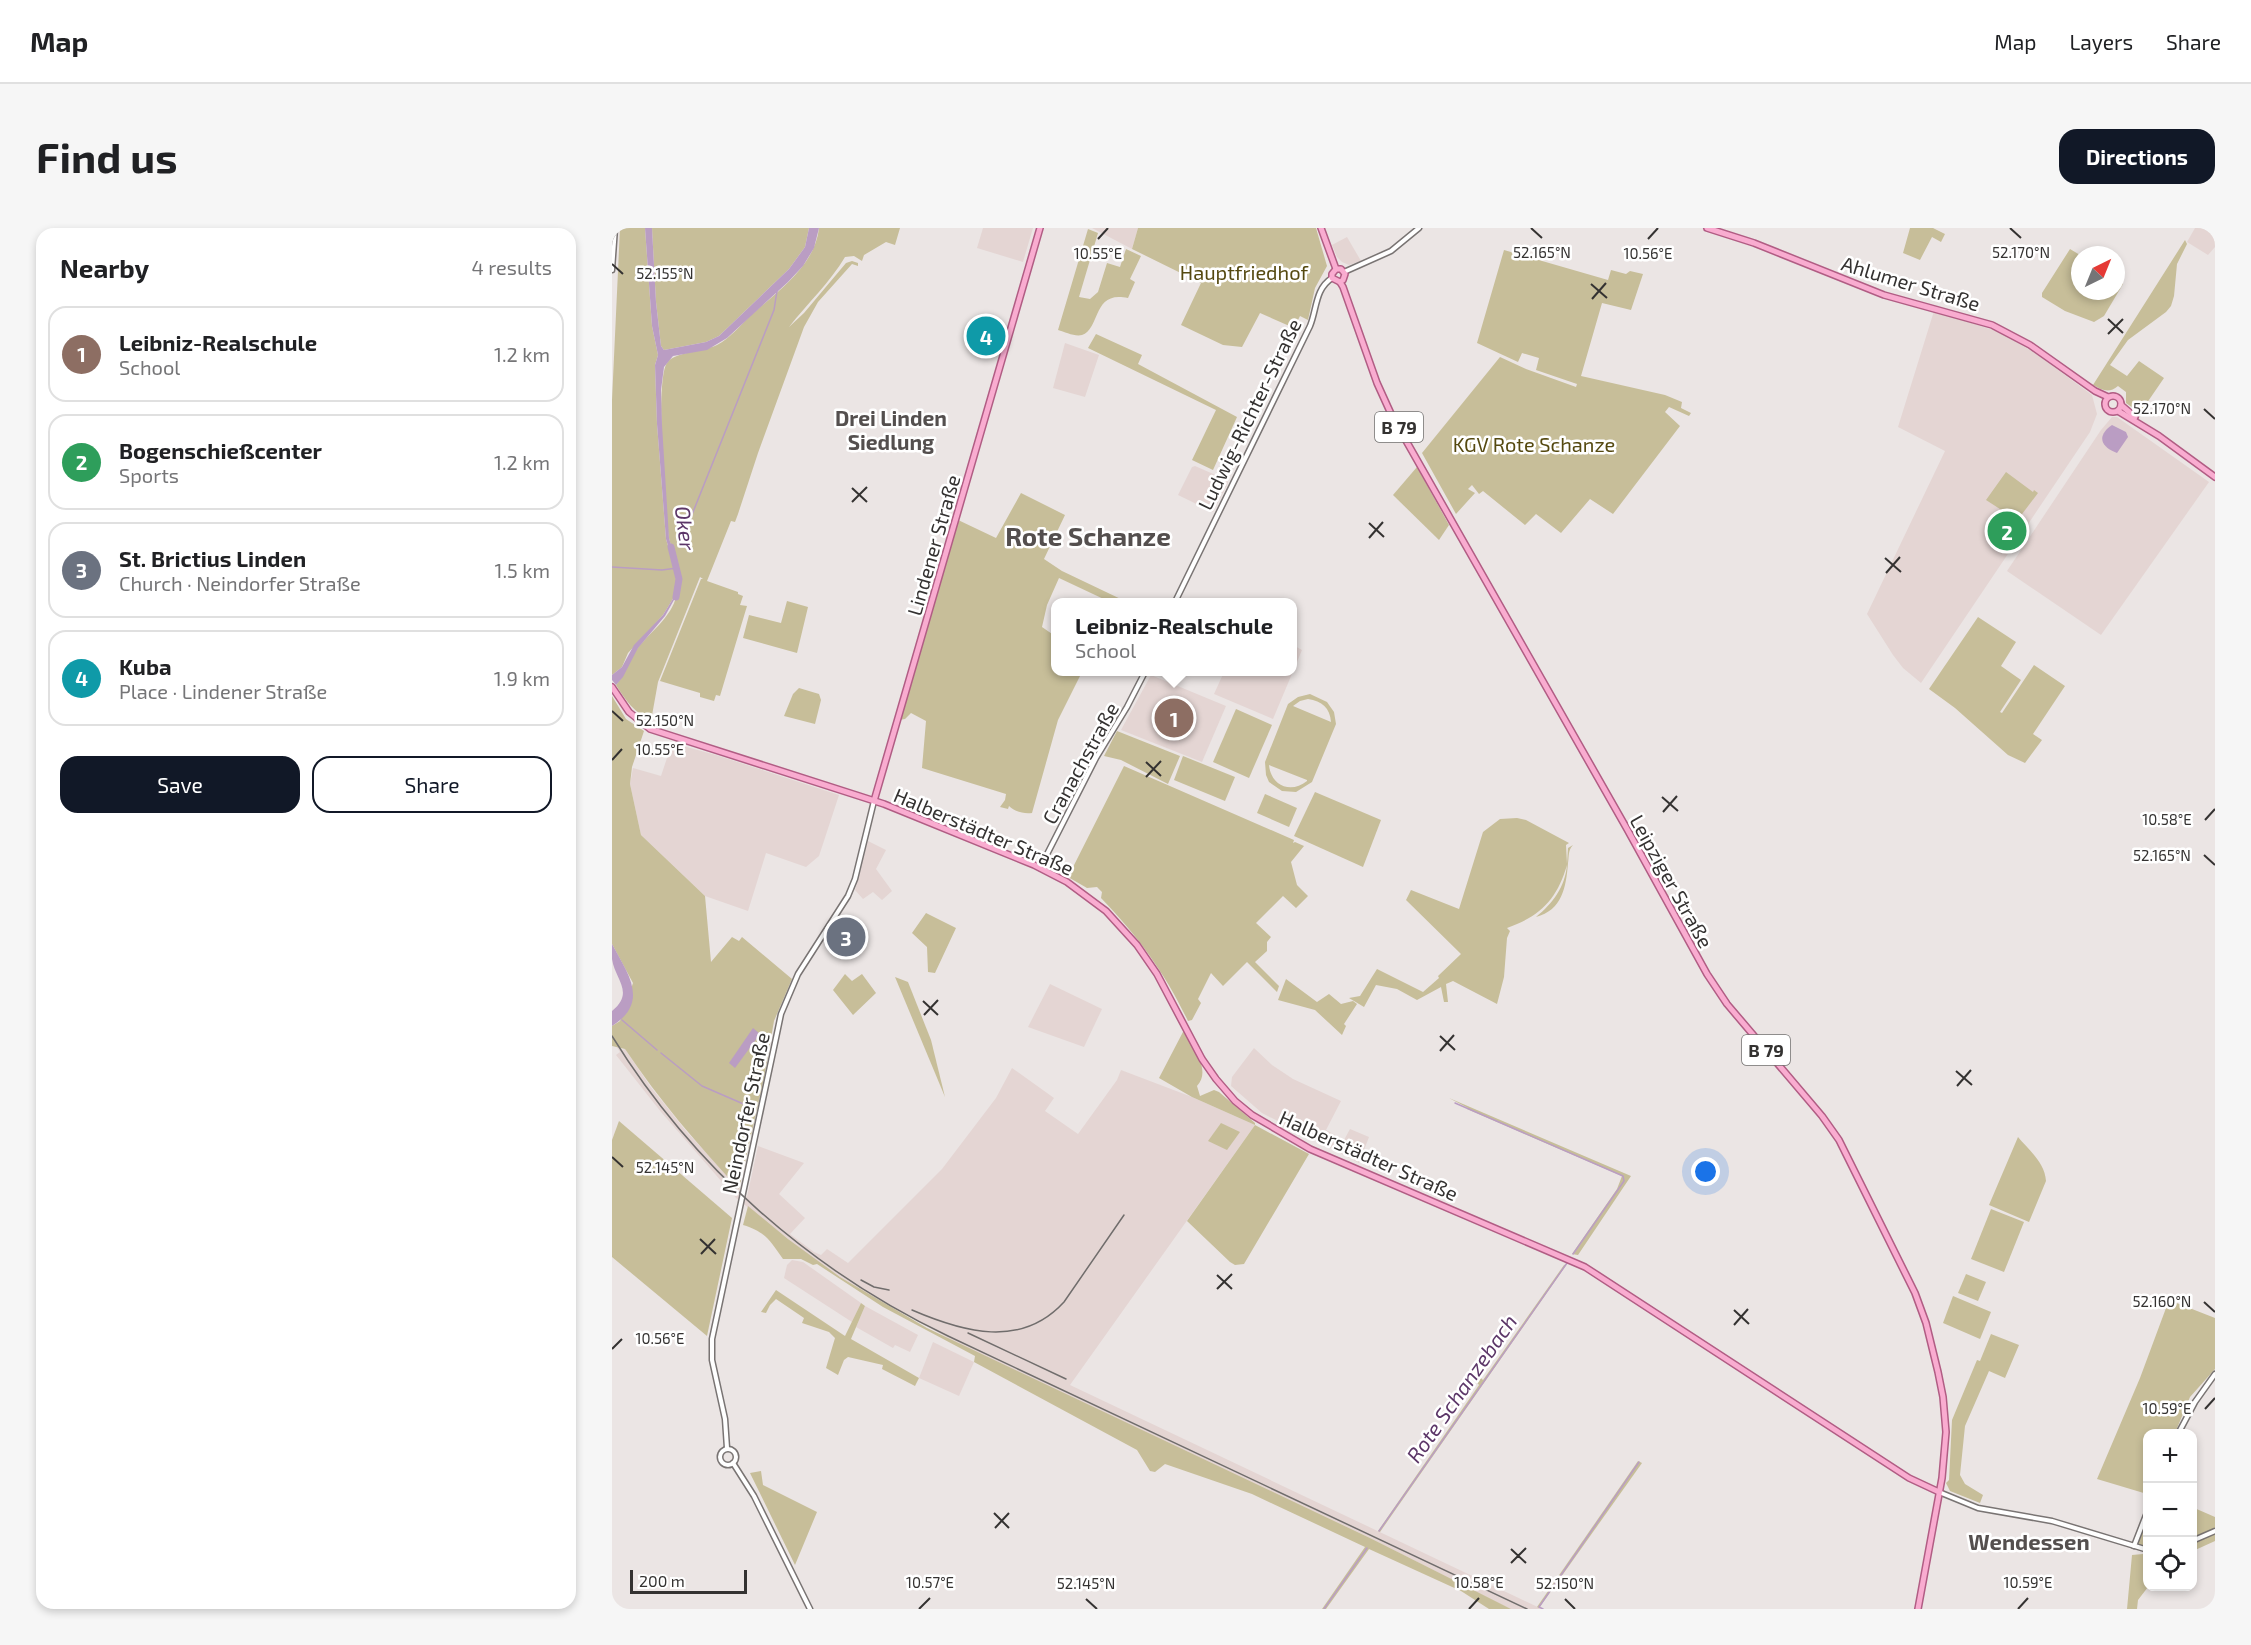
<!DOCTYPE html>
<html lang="en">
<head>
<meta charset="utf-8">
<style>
  :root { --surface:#fff; --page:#f6f6f6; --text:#202124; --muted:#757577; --line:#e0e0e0; --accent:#111827 }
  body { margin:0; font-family:"Exo 2",sans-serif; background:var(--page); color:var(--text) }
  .controls { position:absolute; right:18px; bottom:18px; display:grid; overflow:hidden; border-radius:12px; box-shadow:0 3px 9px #0003 }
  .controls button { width:54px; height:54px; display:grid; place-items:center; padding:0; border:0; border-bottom:2px solid var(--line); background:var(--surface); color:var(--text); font:30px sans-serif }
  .compass { position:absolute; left:1459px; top:18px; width:54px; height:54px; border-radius:50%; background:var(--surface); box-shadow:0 3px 9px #0003; rotate:43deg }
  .scale { position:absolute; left:18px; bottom:15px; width:117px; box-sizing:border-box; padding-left:6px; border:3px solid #343231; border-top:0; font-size:16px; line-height:21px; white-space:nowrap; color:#343231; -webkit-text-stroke:4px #fff; paint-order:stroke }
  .you { position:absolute; left:1094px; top:944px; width:21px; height:21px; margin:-15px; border:4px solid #fff; border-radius:50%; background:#1a73e8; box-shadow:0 0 0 9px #1a73e833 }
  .badge { display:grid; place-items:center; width:39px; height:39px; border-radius:50%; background:var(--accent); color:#fff; font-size:20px; font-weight:700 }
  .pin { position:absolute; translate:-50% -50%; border:3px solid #fff; box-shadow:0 2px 6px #0006 }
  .popup { position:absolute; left:439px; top:370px; width:246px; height:78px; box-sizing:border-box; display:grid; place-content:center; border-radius:12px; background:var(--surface); filter:drop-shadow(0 2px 4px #0005); font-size:20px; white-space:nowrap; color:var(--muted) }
  .popup b { font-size:22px; color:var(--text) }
  .popup::after { content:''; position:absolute; left:50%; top:100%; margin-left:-12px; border:12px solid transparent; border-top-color:var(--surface) }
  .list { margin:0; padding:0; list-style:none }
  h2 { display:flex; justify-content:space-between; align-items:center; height:78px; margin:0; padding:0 24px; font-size:26px }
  h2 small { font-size:20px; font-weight:400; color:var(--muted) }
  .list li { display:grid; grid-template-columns:39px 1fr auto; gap:18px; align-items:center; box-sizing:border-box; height:96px; margin:0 12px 12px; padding:0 12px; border:2px solid var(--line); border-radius:18px }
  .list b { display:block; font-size:22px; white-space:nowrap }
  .list p { margin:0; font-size:20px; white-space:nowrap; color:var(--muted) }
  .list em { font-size:20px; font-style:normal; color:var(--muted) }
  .actions { display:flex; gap:12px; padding:18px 24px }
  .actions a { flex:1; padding:14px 0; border:2px solid var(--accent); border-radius:18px; text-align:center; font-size:21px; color:var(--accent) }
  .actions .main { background:var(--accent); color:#fff }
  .icon { flex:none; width:33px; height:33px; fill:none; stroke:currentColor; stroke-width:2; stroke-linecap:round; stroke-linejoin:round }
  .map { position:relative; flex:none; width:1603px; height:1381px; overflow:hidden; border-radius:18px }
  header { display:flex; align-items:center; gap:36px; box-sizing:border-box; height:84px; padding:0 30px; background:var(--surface); border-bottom:2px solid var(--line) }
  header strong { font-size:28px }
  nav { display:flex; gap:33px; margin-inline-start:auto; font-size:21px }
  .intro { display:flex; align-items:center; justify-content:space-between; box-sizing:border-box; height:144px; padding:0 36px }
  h1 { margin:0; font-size:42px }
  .button { padding:15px 27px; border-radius:18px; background:var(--accent); color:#fff; font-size:21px; font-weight:700 }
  main { display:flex; gap:36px; padding:0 36px }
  aside { flex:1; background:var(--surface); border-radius:18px; box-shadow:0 3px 9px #0003 }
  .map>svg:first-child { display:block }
</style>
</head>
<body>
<header>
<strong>Map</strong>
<nav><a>Map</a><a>Layers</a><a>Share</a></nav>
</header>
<div class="intro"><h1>Find us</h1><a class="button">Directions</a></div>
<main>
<aside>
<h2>Nearby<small>4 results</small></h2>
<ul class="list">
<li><span class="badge" style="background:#8d6e63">1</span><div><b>Leibniz-Realschule</b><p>School</p></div><em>1.2 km</em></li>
<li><span class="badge" style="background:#2e9e5b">2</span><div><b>Bogenschießcenter</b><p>Sports</p></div><em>1.2 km</em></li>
<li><span class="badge" style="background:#6b7280">3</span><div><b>St. Brictius Linden</b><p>Church · Neindorfer Straße</p></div><em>1.5 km</em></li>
<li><span class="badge" style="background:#0f9aa8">4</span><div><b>Kuba</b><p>Place · Lindener Straße</p></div><em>1.9 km</em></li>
</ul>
<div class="actions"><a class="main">Save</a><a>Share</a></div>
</aside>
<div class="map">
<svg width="1603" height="1381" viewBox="0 0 1603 1381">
  <rect width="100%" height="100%" fill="#ebe5e4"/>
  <g fill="#e4d5d3">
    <path d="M371,0h50l-10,34 -46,-14z"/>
    <path d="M480,0h46l-6,21z"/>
    <path d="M1583,0h20v19l-7,8 -21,-13z"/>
    <path d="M735,9l14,24 -12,4 -7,-3 -5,-5 -5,-12z"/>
    <path d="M1322,83l65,21 36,21 57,42 5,19 -7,18 -169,251 -18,-15 -10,-13 -26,-41 78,-163 -47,-24z"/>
    <path d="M453,115l34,12 -14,42 -32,-9z"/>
    <path d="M1500,189h5l92,65 -108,153 -94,-64 94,-141z"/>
    <path d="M583,238l32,14 1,3 -15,29 -35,-17 14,-28z"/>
    <path d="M681,417l9,5 -29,69 -59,-25 10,-22h68z"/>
    <path d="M539,447l75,31 -24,56 -81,-32z"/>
    <path d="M60,515l44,12 123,40 -20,61 -13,11 -40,-14 -18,58 -43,-15 -64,-61 -11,-51 3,-16 28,8z"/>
    <path d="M256,613l18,9 -10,19 16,22 -10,9 -9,-8 -10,7 -8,-9z"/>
    <path d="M438,756l52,25 -18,38 -56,-20z"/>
    <path d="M0,805l10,17 3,-1 25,37 36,45 61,66 11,-51 46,17 -25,31 26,24 -15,16 24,18 7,3 6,-6 21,14 94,-94 54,-71 16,-30 42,30 -9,13 33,23 39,-54 4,-10 71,27 63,28 -185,260 472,224h-31l-15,-7 -126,-64 -409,-193 -97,-53 -44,-28 -84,-66 -75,-86 -45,-57 4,-3 -8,-12z"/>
    <path d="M642,820l18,17 21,14 48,22 -15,29 18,10 6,-11 19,8 -10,26 -97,-50 -31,-27 1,-9z"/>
    <path d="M180,1032l11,2 58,41 -9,19 -68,-44 3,-13z"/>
    <path d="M253,1078l53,29 -8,17 -15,-7 -2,3 -37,-21z"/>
    <path d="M321,1114l41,20 -15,34 -40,-18z"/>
  </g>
  <g fill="#c7be99" fill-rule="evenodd">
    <path d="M8,0h25l7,98 6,29 -3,10 2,59 9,115 9,30 2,20 -3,8 -11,18 -35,38 -6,14 -10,8v-275z"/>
    <path d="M40,0h157l-4,19 -16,22 -70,67 -13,6 -42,8 -3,-4 -5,-44z"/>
    <path d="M207,0h81l-5,17 -9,-3 -22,13 -2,6 -8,-5 -9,1c-14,24 -38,47 -56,70l15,-14 42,-50 6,-2 6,2v3l-6,-2 -34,38 -14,25 -46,126 -20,61 -3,8 -4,-1 -24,60 31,11v2l5,2 -3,9 7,1 -27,90 -4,-1 -2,6 -14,-4v-4l-40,-12 41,-102h2l-3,-2 -42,105 -7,39c-17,-9 -25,-20 -35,-36 10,-11 12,-24 20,-35 11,-15 37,-34 40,-54 2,-8 3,-19 2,-27 -2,-10 -7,-20 -9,-31 -4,-25 -14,-159 -2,-175 7,-11 36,-11 50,-18 13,-7 23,-19 34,-30 26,-23 64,-49 68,-87z"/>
    <path d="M526,0h178l11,38 -12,22 -7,32 -8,-4 -6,12 -34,-15 -18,34 -19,-2 -42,-20 20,-42 -69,-34z"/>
    <path d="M1298,0h23l12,6 -4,8 -9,-5 -12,23 -17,-7z"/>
    <path d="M476,1l10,4 -19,64 11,2 8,-7 9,-29 13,4 6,-18 15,7 -11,23 5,3 -7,16c-36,-8 -27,30 -46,37 -7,2 -17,-3 -24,-5z"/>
    <path d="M1573,12l2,4 -10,20 -3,32 -3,10 -5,6 -38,28 -18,25 17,11 12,-15 25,17 -24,35 -14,-10v-11l-8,-6c-9,8 -16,4 -25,-1z"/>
    <path d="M1458,21l10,6v36h36v-14l7,3v4l-19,32 -10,6 -29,-11 -23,-14v-4z"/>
    <path d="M892,22l104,30 3,-10 15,4 4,-3 13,3 -12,36 -29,-7 -21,73 84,19 17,7 -1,6 10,5 -2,3 -20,-9 -4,5 15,14 -67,88 -23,-15 -29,34 -25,-19 -11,11 -42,-34 -4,3 -7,-9 -4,4 7,4 -19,21 -34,-61 78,-96 26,12 50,18 1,-3 -41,-14 3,-12 -17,-5 -4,9 -41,-19z"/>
    <path d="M484,106l46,21 -4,9 99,53 -24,53 -21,-10 24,-50 -128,-62z"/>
    <path d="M805,239l32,58 -10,15 -46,-45z"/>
    <path d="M1394,244l27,20 1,-2 4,3 -19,25 1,4 -34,-22z"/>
    <path d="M409,265l44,22 -21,44 18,12 65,31h-17l-51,-24 -12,27 -5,22 13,9 1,36h26l-24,48 -26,93c-8,1 -17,-1 -23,-7l-1,3 -8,-2 5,-7 1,-6 -84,-26 4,-47 -15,-8 -6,6 -6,1 57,-201 40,19z"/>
    <path d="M175,373l21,6 -11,46 -54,-15 6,-23 32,8z"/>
    <path d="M1366,389l38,25 -15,24 20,14 -21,32 2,1 32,-48 31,21 -32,48 9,6 -17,23 -17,-8 -53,-47 -26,-19z"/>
    <path d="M187,460l20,6 2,6 -6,24 -31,-8 9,-22z"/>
    <path d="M698,466l17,8 7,10 2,12 -24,58 -16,10 -14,-1 -13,-9 -3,-7 -1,-13 23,-58 10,-7zM696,471c14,2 22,9 23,23l-38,-16 7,-5zM657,537l38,15v1c-16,13 -36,5 -38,-16z"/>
    <path d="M0,468l14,23 18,12 -12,36 -2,17 11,51 64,61 6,66 21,-25 7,4 3,-4 50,42 -18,42 -10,57 -25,111c-41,-44 -80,-89 -114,-140l-13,-3v-20l8,-5 13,-38 -21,-39z"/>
    <path d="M624,481l36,16 -23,53 -36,-16z"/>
    <path d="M505,503l63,25 -12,28 -47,-24 -17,-4z"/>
    <path d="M571,528l52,21 -10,24 -51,-21z"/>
    <path d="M512,538l170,74 -1,3 2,-1 9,4 -13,16 6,23 11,11 -12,12 -13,-12 -27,27 15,14 -4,5v9l-12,11 24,24 -2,6 -30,-30 -24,24 -12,-13 -13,26 3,4 -9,17 -4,1c-23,-48 -50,-85 -87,-123l1,-6 -5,-5 -10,1 -19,-11z"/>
    <path d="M703,564l66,28 -18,47 -69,-31z"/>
    <path d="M653,566l32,14 -8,19 -32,-14z"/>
    <path d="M905,590l9,2 43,23 -3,2 1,19 1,-16 5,-3c-5,5 -4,11 -5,18 -2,25 -6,47 -32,54 17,-14 29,-30 31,-52 -10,34 -26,51 -60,63l3,3 -3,7 -3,39 -7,27 -44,-23 -7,3 2,18h-4l-3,-15 -24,13 -20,-11 -21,-4 -12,22 -15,-9 11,-2 17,-27 46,23 16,-14 -1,-2 23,-22 -55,-54 5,-10 48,19 24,-77 17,-13z"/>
    <path d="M314,685l30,15 -21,45 -7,-1 -1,-25 -15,-14z"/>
    <path d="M233,746l7,7 10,-7 14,19 -23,22 -20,-25z"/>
    <path d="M283,749l13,5 23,58 14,57z"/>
    <path d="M674,751l31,23 12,-8 12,10 12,-3 4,3 -13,20 2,2 -4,9 -27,-25 -37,-10z"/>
    <path d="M572,802c8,16 28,40 13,56l3,10 14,-6 5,2 36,31v2l54,29 -65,110 -9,1 -5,-3 -43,-41 68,-96 -63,-28 -33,-19z"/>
    <path d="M837,870l182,78 -53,79 -6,-1 45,-65 5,-13 -155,-67 1,-1z"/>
    <path d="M7,893l113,97 -25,118 -95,-79v-117z"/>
    <path d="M609,895l19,9 -13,18 -19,-9z"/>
    <path d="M1406,909c11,13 27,26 28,44l-17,41 -40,-17z"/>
    <path d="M136,978l40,33 52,38 87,51 443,210 141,71h-22l-28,-18 -92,-42 -43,60h-4l43,-62 -113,-53 -87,-30 -10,8 -5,-1 -13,-21 -163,-88 1,-6 -92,-49 -66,-43 -4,1 -12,-6h-18c-13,-18 -17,-27 -40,-34z"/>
    <path d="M1379,981l33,13 -20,50 -33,-13z"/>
    <path d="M955,1036l-187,268 -2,-1 101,-146 -4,-5 3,-5 5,5 81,-115z"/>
    <path d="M1354,1046l20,8 -8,19 -20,-8z"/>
    <path d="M164,1062l69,46 16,-33 4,3 -14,33 68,39 -4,8 -33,-17 1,-4 -35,-8 -4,3 -6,15 -12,-7 9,-30 -6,-6 -27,-9 2,-5 -28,-19 -6,6 -4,8 -5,-1z"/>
    <path d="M1341,1068l38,16 -11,27 -37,-16z"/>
    <path d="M1557,1072l46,18v51l-25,28 -15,36 -27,1 -1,60 -50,-15 43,-101z"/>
    <path d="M1379,1106l28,11 -14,33 -16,-7 -24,55 -5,49 5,9 18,11 -3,8 -30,-12 -4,-8 3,-3 3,-60 25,-60 3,1z"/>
    <path d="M1026,1233l4,2 -103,145 -2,-1z"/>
    <path d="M149,1243l2,14 54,27 -22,53 -45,-92z"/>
    <path d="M1580,1279l23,10v24l-22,10z"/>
    <path d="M1535,1292l1,67 -10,13 -1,9h-10l5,-54 11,-1v-8l-5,-2z"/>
  </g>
  <g fill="#ba9dc3">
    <path d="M33,0h7l4,74 5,44 3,4 42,-8 13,-6 70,-67 16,-22 4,-19h10l-5,20 -11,18 -15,16 -61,56 -20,12 -34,6 -9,11 -3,23 1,35 7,113 9,32 1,21 -14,25 -27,32 -15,29 -7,8 -4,-5v-5l10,-8 12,-22 29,-30 11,-18 3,-8 -2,-20 -9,-30 -9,-115 -2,-59 3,-10 -6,-29z"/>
    <path d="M1500,197l14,7 2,5 -11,16c-16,-6 -21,-17 -5,-28z"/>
    <path d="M0,716c16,30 38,58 0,82v-15c23,-19 3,-31 0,-52 0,-5 0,-10 0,-15z"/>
    <path d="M141,800l7,6 -25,34 -6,-5z"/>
  </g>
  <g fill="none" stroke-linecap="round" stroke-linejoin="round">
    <g stroke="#ba9dc3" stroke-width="1.5">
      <path d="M77,294l85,-212 3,-19"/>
      <path d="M0,339l50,3 15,-2"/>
      <path d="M10,792l35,30"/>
      <path d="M49,825l41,33 53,23"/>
      <path d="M843,875l168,73 1,5 -51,73"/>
      <path d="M767,1303l188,-268"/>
      <path d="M712,1381l43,-61"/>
      <path d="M931,1381l-4,-2 100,-145"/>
    </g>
    <path stroke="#ba9dc3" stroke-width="7" d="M59,319l8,32 -3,18"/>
    <g stroke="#797473" stroke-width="7">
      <g id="minor">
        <path d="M0,42l3,-42"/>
        <path d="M732,44l47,-21 28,-23"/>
        <path d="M563,374l135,-276c7,-17 5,-37 22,-48"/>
        <path d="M428,640l56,-110 31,-51 18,-35"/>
        <path d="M1566,1206l17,-32 20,-28"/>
        <path d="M115,1220l-2,-29 -13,-59v-21l64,-301 5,-24 17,-40 50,-78 7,-17 19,-78"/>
        <circle cx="116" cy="1229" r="8"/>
        <path d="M121,1235l21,33 56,113"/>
        <path d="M1327,1264l39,16 74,13 96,29"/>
        <path d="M1580,1313l23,-10"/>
        <path d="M1522,1318l14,-36"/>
      </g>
    </g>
    <g stroke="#b15d84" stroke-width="8">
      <g id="major">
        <path d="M709,0l15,41 -4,5v4l8,4 3,5 34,96 15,33 235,413 80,145 20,30 95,112 17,24 76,153 11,30 12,49 5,25 3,35 -4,46 -24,131"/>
        <path d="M1095,0l47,15 130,52 108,30 38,20 65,46 13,6"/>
        <path d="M724,41h5l4,5 -2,6 -3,2"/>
        <circle cx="1501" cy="176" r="8"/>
        <path d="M1509,177l14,12"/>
        <path d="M1506,183l41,25 56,41"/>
        <path d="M0,459l17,25 21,17 234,75 150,61 33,17 39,29 31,34 20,29 45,85 14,20 19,22 17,14 58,34 275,118 324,211 30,14"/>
        <path d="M262,573l166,-573"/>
      </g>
    </g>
    <use href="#minor" stroke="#fff" stroke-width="4"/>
    <use href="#major" stroke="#f9acd0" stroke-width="5"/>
    <g stroke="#706d6c" stroke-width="1.5">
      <path d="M0,808c81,131 198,234 336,300l579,273"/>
      <path d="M249,1052l13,7 15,3"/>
      <path d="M300,1082c51,22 109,39 152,-8l60,-87"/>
      <path d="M356,1105l98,46"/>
    </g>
  </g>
  <path fill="none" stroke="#343231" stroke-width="2" d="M919,0l11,10M1398,0l11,10M486,11l10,-11M1036,11l10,-11M0,36l11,10M979,56l16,14M980,71l14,-16M1496,91l15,14M1496,106l15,-15M1592,181l11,10M240,260l15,14M240,274l15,-15M757,295l15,14M757,310l14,-16M1273,330l16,14M1274,345l14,-16M0,483l11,10M0,532l10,-11M534,534l15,14M534,549l15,-16M1050,569l16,14M1051,584l14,-16M1593,592l10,-11M1592,627l11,10M311,773l15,14M312,787l14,-15M828,808l15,14M828,823l14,-16M1344,843l16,14M1345,858l14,-16M0,929l11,10M88,1011l16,15M89,1026l14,-15M605,1047l15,14M605,1061l15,-15M1592,1074l11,10M1122,1082l15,14M1122,1097l14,-16M0,1121l10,-10M1593,1181l10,-11M382,1285l15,15M383,1300l14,-15M899,1321l15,14M899,1335l15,-15M474,1371l11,10M953,1371l10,10M307,1381l11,-11M857,1381l10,-11M1406,1381l10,-11"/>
  <g text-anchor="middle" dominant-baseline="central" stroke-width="5" stroke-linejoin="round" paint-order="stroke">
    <g fill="#fff" stroke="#71706f" stroke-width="1.5">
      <rect x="763" y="184" width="48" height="30" rx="4.5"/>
      <rect x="1130" y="807" width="48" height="30" rx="4.5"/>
    </g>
    <g font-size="18" font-weight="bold" fill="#343231">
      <text x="787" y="199">B 79</text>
      <text x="1154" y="822">B 79</text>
    </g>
    <g font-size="20" fill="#554910" stroke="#fff">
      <text x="632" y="44">Hauptfriedhof</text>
      <text x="922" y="216">KGV Rote Schanze</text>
    </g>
    <g font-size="20" fill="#343231" stroke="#fff">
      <text transform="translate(1299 55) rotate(17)">Ahlumer Straße</text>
      <text transform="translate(637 186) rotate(-64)">Ludwig-Richter-Straße</text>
      <text transform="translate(321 317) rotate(-74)">Lindener Straße</text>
      <text transform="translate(468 535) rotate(-61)">Cranachstraße</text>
      <text transform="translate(372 603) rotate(23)">Halberstädter Straße</text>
      <text transform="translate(1060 653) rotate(61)">Leipziger Straße</text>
      <text transform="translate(133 885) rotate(-78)">Neindorfer Straße</text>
      <text transform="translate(757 927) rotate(24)">Halberstädter Straße</text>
    </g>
    <g font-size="21" font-weight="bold" fill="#544f4e" stroke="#fff">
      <text x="279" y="189">Drei Linden<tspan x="279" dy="24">Siedlung</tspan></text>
    </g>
    <g font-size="21" font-style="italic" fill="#5c3668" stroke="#fff">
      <text transform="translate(74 300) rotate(83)">Oker</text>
      <text transform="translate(849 1160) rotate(-55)">Rote Schanzebach</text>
    </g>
    <g font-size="22" font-weight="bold" fill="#544f4e" stroke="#fff">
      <text x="1417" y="1313">Wendessen</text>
    </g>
    <g font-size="26" font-weight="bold" fill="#544f4e" stroke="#fff">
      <text x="476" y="307">Rote Schanze</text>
    </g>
  </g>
  <g font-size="15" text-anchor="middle" fill="#343231" stroke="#fff" stroke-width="5" stroke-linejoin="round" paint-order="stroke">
    <text x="930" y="30">52.165°N</text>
    <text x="1409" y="30">52.170°N</text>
    <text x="486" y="31">10.55°E</text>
    <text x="1036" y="31">10.56°E</text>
    <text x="53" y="51">52.155°N</text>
    <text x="1550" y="186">52.170°N</text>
    <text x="53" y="498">52.150°N</text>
    <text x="48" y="527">10.55°E</text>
    <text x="1555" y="597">10.58°E</text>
    <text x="1550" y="633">52.165°N</text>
    <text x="53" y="945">52.145°N</text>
    <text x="1550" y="1079">52.160°N</text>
    <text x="48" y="1116">10.56°E</text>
    <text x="1555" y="1186">10.59°E</text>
    <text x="318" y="1360">10.57°E</text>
    <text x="867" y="1360">10.58°E</text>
    <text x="1416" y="1360">10.59°E</text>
    <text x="474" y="1361">52.145°N</text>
    <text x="953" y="1361">52.150°N</text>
  </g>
</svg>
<div class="controls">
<button>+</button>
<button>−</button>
<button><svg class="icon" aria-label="locate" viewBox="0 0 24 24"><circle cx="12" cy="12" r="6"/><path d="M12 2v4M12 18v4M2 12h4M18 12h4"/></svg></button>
</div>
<svg class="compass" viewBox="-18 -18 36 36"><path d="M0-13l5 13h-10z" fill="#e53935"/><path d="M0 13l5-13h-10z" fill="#757577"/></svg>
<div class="scale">200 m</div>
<div class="you"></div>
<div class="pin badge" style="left:562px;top:490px;background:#8d6e63">1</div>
<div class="popup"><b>Leibniz-Realschule</b>School</div>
<div class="pin badge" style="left:1395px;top:303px;background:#2e9e5b">2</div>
<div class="pin badge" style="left:234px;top:709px;background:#6b7280">3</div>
<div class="pin badge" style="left:374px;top:108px;background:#0f9aa8">4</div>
</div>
</main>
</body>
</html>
